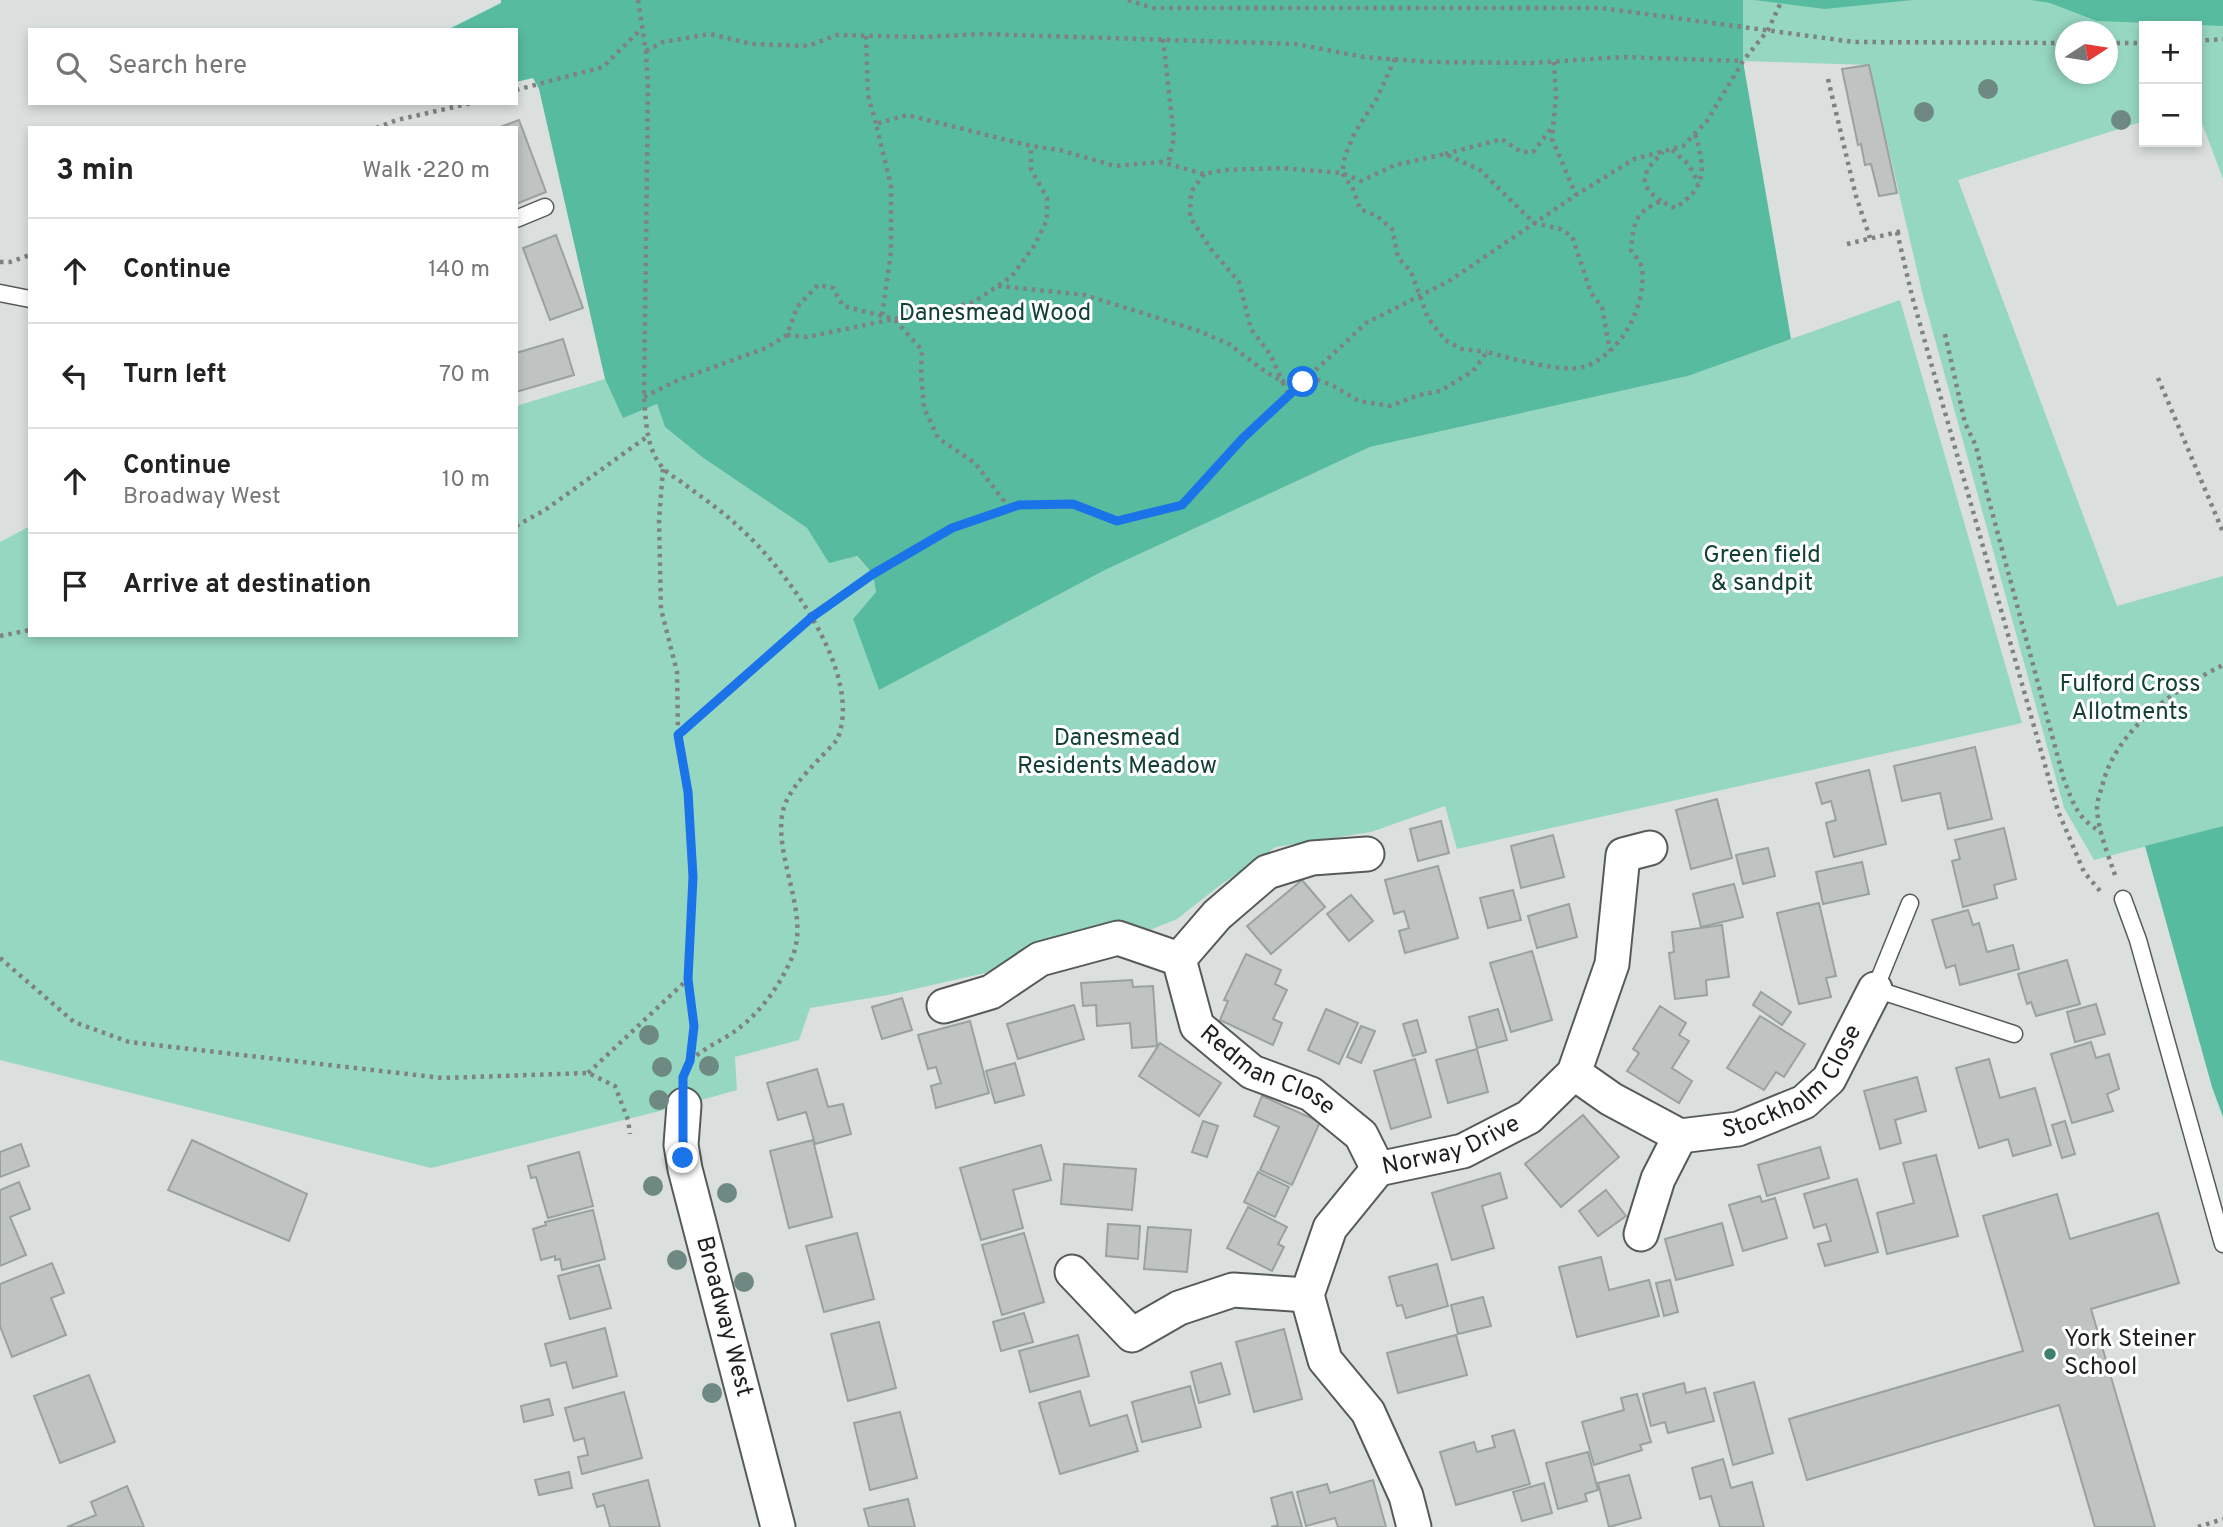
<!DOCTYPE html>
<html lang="en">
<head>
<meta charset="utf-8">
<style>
  :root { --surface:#fff; --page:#f6f6f6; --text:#222; --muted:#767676; --line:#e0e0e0 }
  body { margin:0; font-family:Overpass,sans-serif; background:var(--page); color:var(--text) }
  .controls { position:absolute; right:21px; top:21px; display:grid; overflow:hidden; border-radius:0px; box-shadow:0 4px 10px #0003 }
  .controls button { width:63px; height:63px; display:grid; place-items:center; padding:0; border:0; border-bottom:2px solid var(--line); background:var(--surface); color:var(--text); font:35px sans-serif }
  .compass { position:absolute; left:2055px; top:21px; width:63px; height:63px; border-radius:50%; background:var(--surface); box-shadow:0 4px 10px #0003; rotate:78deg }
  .stop { position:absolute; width:21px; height:21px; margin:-16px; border:5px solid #1a73e8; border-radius:50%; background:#fff }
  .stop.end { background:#1a73e8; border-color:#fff; box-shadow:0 2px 7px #0008 }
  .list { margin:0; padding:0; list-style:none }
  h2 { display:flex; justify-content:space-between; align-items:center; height:91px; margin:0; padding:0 28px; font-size:30px }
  h2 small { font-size:23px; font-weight:400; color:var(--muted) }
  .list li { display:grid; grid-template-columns:46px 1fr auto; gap:21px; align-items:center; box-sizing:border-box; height:105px; padding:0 28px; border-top:2px solid var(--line) }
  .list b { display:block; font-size:26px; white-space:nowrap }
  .list p { margin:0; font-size:23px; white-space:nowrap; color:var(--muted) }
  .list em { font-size:23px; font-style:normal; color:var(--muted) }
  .icon { flex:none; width:38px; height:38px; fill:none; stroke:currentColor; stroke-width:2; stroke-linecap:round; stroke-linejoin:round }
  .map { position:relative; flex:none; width:2223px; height:1527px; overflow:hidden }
  .search { position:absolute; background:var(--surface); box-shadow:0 4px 10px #0003; left:28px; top:28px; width:490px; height:77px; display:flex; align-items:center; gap:18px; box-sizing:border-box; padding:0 24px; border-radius:0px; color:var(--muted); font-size:26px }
  .panel { position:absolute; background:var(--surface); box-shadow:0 4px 10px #0003; left:28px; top:126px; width:490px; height:511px; border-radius:0px }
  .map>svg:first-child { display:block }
</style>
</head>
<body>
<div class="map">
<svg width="2223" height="1527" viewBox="0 0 2223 1527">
  <rect width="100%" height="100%" fill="#dbe0de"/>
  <g fill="#96d7c2" fill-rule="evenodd">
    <path d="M1743,0h480v179l-26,-69v-84h-53v95l-186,59 159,426 106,-30v250l-129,34 -30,-52 -141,-512 -54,-231 -126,-4zM2066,32h42v42h-42z"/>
    <path d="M1900,300l122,423 -565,126 -12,-43 -74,26 -95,15 -53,36 -46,36 -27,11 -30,-8 -66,15 -51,32 -115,26 -78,13 -11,32 -64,17 2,33 -53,15 -253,63 -431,-108v-518l30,-16v109h486v-229l89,-27 18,38 34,-13 8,23 37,30 105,71 22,34 27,-6 17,18 3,18 -23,27 26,70 226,-119 265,-123 318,-71z"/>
  </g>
  <g fill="#57bb9f">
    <path d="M501,0h1242v61l48,278 -103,37 -318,71 -265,123 -226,120 -26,-71 23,-27 -3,-18 -16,-18 -28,7 -22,-35 -105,-71 -37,-30 -8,-23 -34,14 -18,-39 -66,-290 -6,-11 -17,4v-52h-69l54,-27z"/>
    <path d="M1754,0h159l-88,9z"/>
    <path d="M2031,0h192v26l-126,-5 -47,-18z"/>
    <path d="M2223,826v291l-11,-30 -67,-241z"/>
  </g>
  <g fill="#bfc4c2" stroke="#9ba19f" stroke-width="2">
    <path d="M1869,65l28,128 -18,3 -8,-32 -6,1 -4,-21 -3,1 -16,-76z"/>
    <path d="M519,120l27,72 -30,12v-76h-18z"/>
    <path d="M556,235l27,73 -33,12 -27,-72z"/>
    <path d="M563,339l11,36 -58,17v-39z"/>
    <path d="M1975,747l17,72 -44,10 -8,-36 -38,8 -8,-35z"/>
    <path d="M1869,770l17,74 -52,13 -8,-34 10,-3 -5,-19 -9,3 -6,-21z"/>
    <path d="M1717,799l15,59 -41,11 -15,-59z"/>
    <path d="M1441,821l8,32 -31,8 -8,-32z"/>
    <path d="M2004,828l12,51 -22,6 3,13 -34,9 -11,-46 8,-2 -5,-19z"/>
    <path d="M1553,835l11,42 -43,11 -10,-42z"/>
    <path d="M1768,848l7,28 -32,8 -7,-29z"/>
    <path d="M1862,862l7,32 -46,10 -7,-32z"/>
    <path d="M1438,866l20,72 -53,15 -6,-22 10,-3 -5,-17 -10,3 -9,-34z"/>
    <path d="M1302,880l23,27 -54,47 -24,-28z"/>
    <path d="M1734,884l9,33 -42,10 -8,-33z"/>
    <path d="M1513,890l8,30 -33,8 -8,-30z"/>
    <path d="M1351,895l22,26 -24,20 -22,-27z"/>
    <path d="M1819,903l17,73 -10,2 5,19 -32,7 -22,-91z"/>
    <path d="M1569,904l8,33 -40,11 -9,-32z"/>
    <path d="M1968,910l5,15 6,-2 8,29 26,-7 6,24 -59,16 -5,-20 -9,3 -14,-48z"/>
    <path d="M1722,925l7,52 -23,3 1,15 -32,4 -6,-46 5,-1 -2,-20z"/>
    <path d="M1532,951l20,69 -41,12 -21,-69z"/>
    <path d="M1246,954l35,16 -6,14 12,6 -14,29 9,4 -9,22 -53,-25 8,-19 -4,-1z"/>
    <path d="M2067,960l13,44 -44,12 -5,-14 -4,2 -9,-30z"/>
    <path d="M1132,980l1,7 20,-1 4,60 -25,2 -2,-25 -33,3 -1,-21 -13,1 -2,-23z"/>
    <path d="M1761,992l30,20 -9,13 -29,-20z"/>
    <path d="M902,998l10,32 -30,9 -10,-32z"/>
    <path d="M2096,1004l9,30 -30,8 -8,-30z"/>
    <path d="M1074,1005l10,34 -66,20 -11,-35z"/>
    <path d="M1660,1006l26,17 -7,12 10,6 -17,27 20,13 -13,22 -52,-32 12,-18 -6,-4z"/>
    <path d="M1326,1009l32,14 -19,41 -31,-14z"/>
    <path d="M1498,1009l9,31 -30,8 -8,-31z"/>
    <path d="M1760,1016l45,28 -21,33 -8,-5 -12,18 -37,-22z"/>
    <path d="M1417,1020l9,32 -13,4 -10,-32z"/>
    <path d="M970,1021l19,72 -53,15 -5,-22 10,-3 -5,-16 -8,2 -10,-34z"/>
    <path d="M1361,1026l14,5 -14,32 -14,-6z"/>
    <path d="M2091,1042l5,16 13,-4 10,35 -12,5 6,17 -41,12 -21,-69z"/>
    <path d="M1160,1043l61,40 -22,33 -60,-40z"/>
    <path d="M1477,1049l11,43 -40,11 -12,-43z"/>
    <path d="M1415,1059l16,58 -40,12 -17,-58z"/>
    <path d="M1989,1059l11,39 35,-10 16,57 -38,11 -5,-17 -29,9 -23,-80z"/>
    <path d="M1015,1063l9,32 -29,8 -9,-32z"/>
    <path d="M817,1069l11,38 15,-3 8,30 -36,10 -9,-32 -28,8 -11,-37z"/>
    <path d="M1917,1077l9,34 -31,9 6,23 -21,6 -16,-58z"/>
    <path d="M1262,1096l58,26 -28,63 -32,-15 19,-43 -25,-11z"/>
    <path d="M1583,1115l36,42 -58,50 -36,-43z"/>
    <path d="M1203,1121l15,5 -11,31 -15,-5z"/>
    <path d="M2065,1121l10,33 -13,4 -10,-33z"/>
    <path d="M192,1140l115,54 -18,47 -121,-51z"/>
    <path d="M813,1140l19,77 -43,11 -19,-77z"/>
    <path d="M21,1144l8,22 -29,11v-25z"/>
    <path d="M1041,1145l10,35 -38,10 10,38 -42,12 -21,-72z"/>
    <path d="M1820,1147l9,31 -62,18 -9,-31z"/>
    <path d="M579,1152l14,54 -45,12 -12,-41 -5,1 -3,-12z"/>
    <path d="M1936,1155l22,81 -71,18 -10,-41 37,-10 -11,-40z"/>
    <path d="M1064,1164l72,5 -4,41 -71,-6z"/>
    <path d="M1258,1172l31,15 -14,30 -31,-15z"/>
    <path d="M1500,1173l7,25 -25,8 12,42 -42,12 -20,-67z"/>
    <path d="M1857,1179l21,73 -53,14 -7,-22 13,-3 -5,-17 -12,4 -10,-34z"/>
    <path d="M19,1182l11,27 -20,8 16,38 -26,11v-76z"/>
    <path d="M1606,1190l20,26 -28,20 -19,-25z"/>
    <path d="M2057,1194l13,45 88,-26 21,70 -88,26 64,218h-60l-36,-122 -252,75 -18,-61 234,-68 -40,-135z"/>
    <path d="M1760,1196l2,6 13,-4 12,40 -44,13 -14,-46z"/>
    <path d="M1248,1207l39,20 -9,17 6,3 -12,24 -45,-23z"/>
    <path d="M593,1210l12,49 -43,11 -2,-11 -5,1v-4l-14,4 -8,-31 13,-4 -1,-3z"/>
    <path d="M1722,1223l11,42 -57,15 -11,-41z"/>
    <path d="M1108,1224l32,2 -2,33 -32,-3z"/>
    <path d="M1148,1227l43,3 -4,42 -43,-3z"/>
    <path d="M857,1233l17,66 -50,13 -18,-66z"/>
    <path d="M1024,1233l20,69 -42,13 -20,-70z"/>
    <path d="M1601,1257l8,33 40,-10 10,36 -82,21 -18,-70z"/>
    <path d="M52,1263l12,30 -13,5 15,37 -54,22 -12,-31v-42z"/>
    <path d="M1437,1264l11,42 -42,12 -4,-13 -5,1 -8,-29z"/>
    <path d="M599,1265l12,43 -41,11 -12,-43z"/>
    <path d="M1670,1280l8,32 -14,4 -8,-33z"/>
    <path d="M1483,1297l8,29 -33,8 -7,-29z"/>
    <path d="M1024,1313l9,29 -32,9 -8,-29z"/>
    <path d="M879,1322l17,66 -48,13 -17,-67z"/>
    <path d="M605,1328l12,48 -44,12 -7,-26 -15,4 -6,-22z"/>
    <path d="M1284,1329l18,70 -48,13 -18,-70z"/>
    <path d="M1078,1335l11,41 -59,16 -11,-41z"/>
    <path d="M1456,1335l11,40 -69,18 -11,-40z"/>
    <path d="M1221,1363l9,31 -31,9 -8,-31z"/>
    <path d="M89,1375l26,67 -55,21 -26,-67z"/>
    <path d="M1754,1382l19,71 -40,12 -19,-72z"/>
    <path d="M1684,1383l2,10 19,-5 9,33 -46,12 -3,-11 -14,4 -8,-32z"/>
    <path d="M1190,1386l11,41 -59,15 -10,-40z"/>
    <path d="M1080,1391l10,35 37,-11 11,36 -78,23 -21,-71z"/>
    <path d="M624,1392l18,66 -60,16 -4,-17 10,-2 -4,-17 -10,3 -9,-33z"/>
    <path d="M1637,1394l14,48 -11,3 2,5 -48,15 -12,-43 42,-12 -3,-12z"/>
    <path d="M549,1399l4,16 -29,7 -3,-16z"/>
    <path d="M900,1412l17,66 -47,12 -16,-67z"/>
    <path d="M1514,1430l16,54 -74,21 -16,-53 34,-10 3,10 18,-5 -3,-11z"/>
    <path d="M1588,1452l10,38 -13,4 2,7 -29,8 -12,-46z"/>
    <path d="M1723,1459l8,29 21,-6 12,45h-44l-9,-31 -11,3 -8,-31z"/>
    <path d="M569,1472l3,16 -33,7 -4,-15z"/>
    <path d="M1629,1475l12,43 -32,9 -11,-44z"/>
    <path d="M648,1480l12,47h-50l-6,-22 -7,2 -4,-13z"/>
    <path d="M1373,1480l13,47h-48l-3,-9 -29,8 -9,-34 30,-8 3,9z"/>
    <path d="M1544,1483l8,30 -30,8 -9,-29z"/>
    <path d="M127,1486l17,41h-77l29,-12 -5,-13z"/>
    <path d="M1292,1492l10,35h-31l7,-2 -7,-27z"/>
    <path d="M908,1499l7,28h-46l-5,-18z"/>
  </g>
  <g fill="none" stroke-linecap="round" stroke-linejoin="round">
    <g stroke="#565b59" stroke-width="19">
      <g id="service">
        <path d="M516,219l29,-12"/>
        <path d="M0,293l30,6"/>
        <path d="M2123,899l15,41 85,304"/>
        <path d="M1910,903l-35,86 139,45"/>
      </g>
    </g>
    <g stroke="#565b59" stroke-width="37">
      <g id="minor">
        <path id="s1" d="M1367,854l-55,4 -45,14 -50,43 -38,44 18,67 55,46 59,22 50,41 17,34"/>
        <path d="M944,1006l47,-14 49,-33 78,-21 61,21"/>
        <path id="s2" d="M1574,1073l37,26 69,37 58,-7 66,-27 25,-23 46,-90"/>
        <path id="s3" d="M684,1105l-3,40 4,24 93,358"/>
        <path d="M1641,1234l17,-55 22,-43"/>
        <path d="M1072,1272l60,63 47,-27 54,-18 74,5"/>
        <path id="s4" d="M1414,1527l-8,-31 -38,-84 -43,-52 -18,-65 23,-67 48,-59 85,-18 66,-34 45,-44 38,-109 11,-109 27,-7"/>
      </g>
    </g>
    <g stroke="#7e8280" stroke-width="4.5" stroke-dasharray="3.5 5" stroke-linecap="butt">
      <path d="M638,0l8,52 2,36 -4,309c2,24 2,52 19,71 4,5 11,9 17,13 20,15 41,29 59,46 47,42 126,148 98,213 -16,18 -42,41 -51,62 -19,44 25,108 7,153 -11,27 -31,56 -54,73 -17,14 -44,22 -55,42"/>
      <path d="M1128,0l25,8h448l253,34 212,1"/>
      <path d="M866,36l2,59 8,29"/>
      <path d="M1163,39l11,98 -6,27"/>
      <path d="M2197,41l26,-2"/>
      <path d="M2108,43h36"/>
      <path d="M646,51l17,-9 47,-8 42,10 56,2 29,-11 85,2 61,-3 313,10 68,13 67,5 101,1 90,-6 121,4"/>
      <path d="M1395,59l-19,41 -21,32 -10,24 -3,17 11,16 7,20 17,7 15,13 6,28 13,15 17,46 17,22 17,9 25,3"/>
      <path d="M1554,62l2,35 -4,42 24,56"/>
      <path d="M1828,79l28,117 14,42"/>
      <path d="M516,90l87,-23 38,-38"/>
      <path d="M376,128l21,-8 75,-17"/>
      <path d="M1672,150l16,14 11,19"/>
      <path d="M1445,154l57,-15 19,13h12l20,-26"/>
      <path d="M1204,174l-13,18 -1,25 21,32 28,33 12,47 19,25 12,27 20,1"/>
      <path d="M1661,201c-27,-18 -16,-31 2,-49"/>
      <path d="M1897,232l15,64 146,515 26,61 16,19"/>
      <path d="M1847,244l55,-13"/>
      <path d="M0,262h10l20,-7"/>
      <path d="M998,286l87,9 114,36 30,13 38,29 15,8 7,14"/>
      <path d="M882,315l9,-63v-66l-15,-62 31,-9 124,31 29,4 55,16 46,-4 43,12 20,-4 57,-2 61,5 19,8 34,-16 50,-11 35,16 54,53 26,6 12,7 19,57 11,14 8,44"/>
      <path d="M1945,334l20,89 11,23 12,51 76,283c10,25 13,38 37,52"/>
      <path d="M787,335l20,2 87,-18 28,31 -1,24 3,34 14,30 37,25 35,46"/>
      <path d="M1309,377l23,8 27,16 31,5 29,-11 21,-4 33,-20 14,-19c22,6 75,21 96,15 37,-11 64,-61 59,-99 -1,-6 -8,-13 -11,-18 3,-28 3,-37 30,-49l14,7c33,-22 30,-39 20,-74"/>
      <path d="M2158,378l65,154"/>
      <path d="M644,397l34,-17 88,-32 21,-13 10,-28 21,-22 15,3 10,18 51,13 34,-5 46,-12 38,-26 22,-30 13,-26v-22l-16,-29v-23"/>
      <path d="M663,469l-4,51 2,89 16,63 1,63 10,57 5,85 -5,102 6,47 -5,35"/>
      <path d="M516,526l29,-16 103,-74"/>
      <path d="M0,636l30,-6"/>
      <path d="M678,735l134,-118 61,-43 79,-46 67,-23 54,-1 44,17 65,-16 61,-67 123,-115 83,-42 127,-86 58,-36 49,-13 24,-25 36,-60 25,-31 14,-30"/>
      <path d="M2115,875c-7,-21 -17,-44 -18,-67 0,-7 3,-15 5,-21 13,-57 71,-97 121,-122"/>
      <path d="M0,958l74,64 55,20 313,36 146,-5 27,13 13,34 2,14"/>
      <path d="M588,1073l100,-94"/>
      <path d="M2198,1527l25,-8"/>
    </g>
    <use href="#service" stroke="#fff" stroke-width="16"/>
    <use href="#minor" stroke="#fff" stroke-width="33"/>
  </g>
  <g fill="#6e8981">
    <circle cx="1988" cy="89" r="10"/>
    <circle cx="1924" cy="112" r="10"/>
    <circle cx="2121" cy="120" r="10"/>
    <circle cx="649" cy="1035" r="10"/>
    <circle cx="709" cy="1066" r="10"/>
    <circle cx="662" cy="1067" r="10"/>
    <circle cx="659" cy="1100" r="10"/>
    <circle cx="653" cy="1186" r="10"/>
    <circle cx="727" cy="1193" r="10"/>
    <circle cx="677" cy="1260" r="10"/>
    <circle cx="744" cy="1282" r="10"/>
    <circle cx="712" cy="1393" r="10"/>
  </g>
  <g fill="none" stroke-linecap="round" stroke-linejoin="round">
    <path stroke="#1a73e8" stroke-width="9" d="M683,1158v-81l7,-16 4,-35 -6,-47 5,-102 -5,-85 -10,-57 134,-118 61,-43 79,-46 67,-23 54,-1 44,17 65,-16 61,-67 60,-56"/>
  </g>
  <circle fill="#3f7e6c" stroke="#fff" stroke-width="2.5" cx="2050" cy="1354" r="7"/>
  <g text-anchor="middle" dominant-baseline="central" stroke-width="6" stroke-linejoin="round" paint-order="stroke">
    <g font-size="24" fill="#144135" stroke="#fff">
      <text x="995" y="314">Danesmead Wood</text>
      <text x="1762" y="556">Green field<tspan x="1762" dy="28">&amp; sandpit</tspan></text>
      <text x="2130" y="685">Fulford Cross<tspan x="2130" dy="28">Allotments</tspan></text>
      <text x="1117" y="739">Danesmead<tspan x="1117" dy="28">Residents Meadow</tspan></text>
    </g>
    <g font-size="24" fill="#1e201f" stroke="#fff">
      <text stroke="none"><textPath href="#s1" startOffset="380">Redman Close</textPath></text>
      <text stroke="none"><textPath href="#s2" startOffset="256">Stockholm Close</textPath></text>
      <text stroke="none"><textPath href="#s4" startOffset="483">Norway Drive</textPath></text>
      <text stroke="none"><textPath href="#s3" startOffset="217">Broadway West</textPath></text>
    </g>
    <g font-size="24" fill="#1e201f" stroke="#fff" text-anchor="start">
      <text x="2064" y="1340">York Steiner<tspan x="2064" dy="28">School</tspan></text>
    </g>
  </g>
</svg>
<div class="controls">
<button>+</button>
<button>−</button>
</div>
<svg class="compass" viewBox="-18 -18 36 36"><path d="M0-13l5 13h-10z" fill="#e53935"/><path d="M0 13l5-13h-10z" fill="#767676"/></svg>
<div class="stop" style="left:1303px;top:382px"></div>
<div class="stop end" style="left:683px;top:1158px"></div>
<div class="search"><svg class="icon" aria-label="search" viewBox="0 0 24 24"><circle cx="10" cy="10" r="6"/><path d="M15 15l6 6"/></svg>Search here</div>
<section class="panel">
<h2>3 min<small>Walk · 220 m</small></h2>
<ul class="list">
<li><svg class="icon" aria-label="ahead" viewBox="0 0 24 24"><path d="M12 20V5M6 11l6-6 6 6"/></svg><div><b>Continue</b></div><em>140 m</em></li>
<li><svg class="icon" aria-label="left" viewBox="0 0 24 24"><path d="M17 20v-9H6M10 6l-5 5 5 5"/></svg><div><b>Turn left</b></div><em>70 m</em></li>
<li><svg class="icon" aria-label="ahead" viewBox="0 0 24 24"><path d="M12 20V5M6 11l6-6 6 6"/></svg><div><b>Continue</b><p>Broadway West</p></div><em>10 m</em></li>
<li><svg class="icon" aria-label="arrive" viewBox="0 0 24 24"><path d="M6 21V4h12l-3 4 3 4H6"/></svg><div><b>Arrive at destination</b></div></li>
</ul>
</section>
</div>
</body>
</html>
